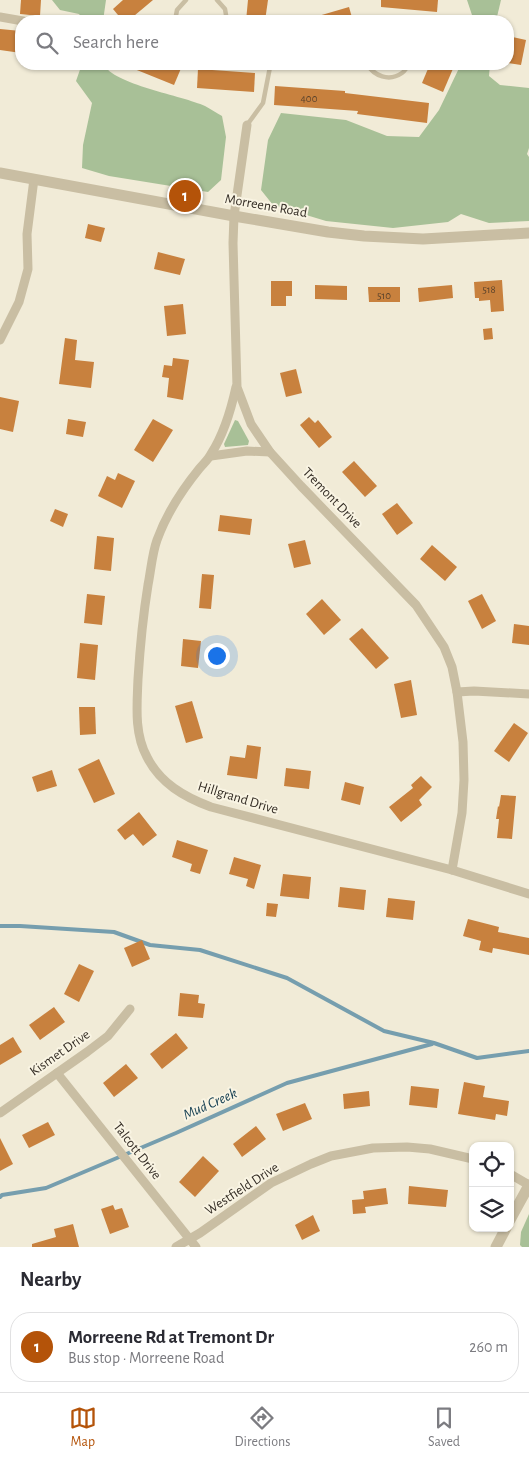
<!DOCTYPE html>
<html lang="en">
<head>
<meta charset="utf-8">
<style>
  :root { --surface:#fff; --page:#f2f2f3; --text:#2b2b33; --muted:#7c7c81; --line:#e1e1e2; --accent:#b45309 }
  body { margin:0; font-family:"Alegreya Sans",sans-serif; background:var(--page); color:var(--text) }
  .controls { position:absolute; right:15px; bottom:15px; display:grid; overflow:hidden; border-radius:10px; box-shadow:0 1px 4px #0004 }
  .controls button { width:45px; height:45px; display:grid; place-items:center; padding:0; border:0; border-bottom:1px solid var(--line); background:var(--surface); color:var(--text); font:25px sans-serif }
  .you { position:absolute; left:216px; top:655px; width:18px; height:18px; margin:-12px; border:4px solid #fff; border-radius:50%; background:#1a73e8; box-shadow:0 0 0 8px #1a73e833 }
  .badge { display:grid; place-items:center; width:32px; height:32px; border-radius:50%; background:var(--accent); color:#fff; font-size:16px; font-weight:700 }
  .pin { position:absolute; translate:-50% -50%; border:2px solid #fff; box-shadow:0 1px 5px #0006 }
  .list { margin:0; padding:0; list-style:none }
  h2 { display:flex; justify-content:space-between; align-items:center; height:65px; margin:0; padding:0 20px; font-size:21px }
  h2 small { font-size:16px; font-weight:400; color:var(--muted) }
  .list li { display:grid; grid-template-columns:32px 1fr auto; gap:15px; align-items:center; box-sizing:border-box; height:70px; margin:0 10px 10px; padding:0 10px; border:1px solid var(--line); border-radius:20px }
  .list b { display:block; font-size:19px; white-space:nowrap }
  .list p { margin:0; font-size:16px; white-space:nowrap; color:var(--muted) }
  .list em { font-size:16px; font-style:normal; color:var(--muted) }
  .icon { flex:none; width:28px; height:28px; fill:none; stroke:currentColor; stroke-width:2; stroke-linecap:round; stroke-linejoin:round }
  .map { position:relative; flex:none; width:529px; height:1247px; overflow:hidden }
  .search { position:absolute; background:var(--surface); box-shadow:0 1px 4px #0004; left:15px; right:15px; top:15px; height:55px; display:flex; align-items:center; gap:12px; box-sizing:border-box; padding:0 18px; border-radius:20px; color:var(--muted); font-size:19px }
  .sheet { height:145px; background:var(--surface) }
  nav { display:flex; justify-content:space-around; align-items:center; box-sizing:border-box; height:70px; border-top:1px solid var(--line); background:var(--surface); font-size:14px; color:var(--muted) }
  nav a { display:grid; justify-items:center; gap:2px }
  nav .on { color:var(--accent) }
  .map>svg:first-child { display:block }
</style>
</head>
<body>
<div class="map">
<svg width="529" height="1247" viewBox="0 0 529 1247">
  <rect width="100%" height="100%" fill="#f1ebd7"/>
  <g fill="#a8c097">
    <path d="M52,0h54l-3,21h-19l-5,-7 -19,-4z"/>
    <path d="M467,0h34l-5,21h-22z"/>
    <path d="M82,64h22c7,20 80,32 101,42 6,3 11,7 17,10l4,21 -5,43 -13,12 -99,-16 -27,-8 1,-23 9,-42 -16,-22z"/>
    <path d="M461,64h29l-1,12 11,9 29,3v60l-2,6 2,3v64l-40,2 -28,-9 -13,8 -55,6 -67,-7 -53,-16 -12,-15 7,-50 13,-27 65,7 41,16 32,1 20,-27z"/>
    <path d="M235,420l3,1 11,20 -1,4 -23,2 -1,-3z"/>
    <path d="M529,1214v33h-7l-2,-2 1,-13z"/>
  </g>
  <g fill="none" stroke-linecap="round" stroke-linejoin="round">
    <g stroke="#769eae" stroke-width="4">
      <path d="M0,926h20l94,6 36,13 50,5 87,28 97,53 50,12 43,15 52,-7"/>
      <path d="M0,1197l2,-2 44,-7 130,-55 111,-50 145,-39"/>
    </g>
  </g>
  <g fill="#c8813e">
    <path d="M21,0h20l-1,16 -20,-2z"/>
    <path d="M123,0h30l-25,21h-5l-10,-12z"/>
    <path d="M248,0h20l-3,21h-19z"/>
    <path d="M381,0h57l-1,12 -56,-5z"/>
    <path d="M349,7l4,14h-44l-1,-2z"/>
    <path d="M0,29l21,2v22l-21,-3z"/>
    <path d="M508,36l18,4 -5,25 -13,-2z"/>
    <path d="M122,64h53l7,2 -8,19z"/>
    <path d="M430,64h25l-12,28 -21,-9z"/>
    <path d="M198,69l57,4 -1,19 -57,-4z"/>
    <path d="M275,86l70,5v2l84,10 -2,20 -70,-9 1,-3 -84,-6z"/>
    <path d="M88,224l17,4 -4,14 -16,-4z"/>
    <path d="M158,252l27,7 -5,16 -26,-6z"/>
    <path d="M502,280l2,31 -13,1 -1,-12 -11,1v-3h-4l-1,-16z"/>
    <path d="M271,281h21v15h-6v10h-15z"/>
    <path d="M315,285l32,1v14l-32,-1z"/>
    <path d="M452,285l1,13 -34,4 -1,-14z"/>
    <path d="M368,287h32v15h-31z"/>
    <path d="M183,304l3,30 -19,2 -3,-30z"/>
    <path d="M492,328l1,11 -9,1 -1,-11z"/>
    <path d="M65,338l12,2 -2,20 19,2 -3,26 -32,-4z"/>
    <path d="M173,358l16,2 -6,40 -16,-3 2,-19 -7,-1 2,-12 8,1z"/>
    <path d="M296,369l6,24 -16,4 -6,-24z"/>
    <path d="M0,397l19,4 -6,31 -13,-3z"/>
    <path d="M309,417l6,6 3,-3 14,17 -13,11 -19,-23z"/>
    <path d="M68,419l18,3 -3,15 -17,-3z"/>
    <path d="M153,419l20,11 -20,32 -19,-12z"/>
    <path d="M354,461l23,25 -12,11 -23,-25z"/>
    <path d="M118,473l17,8 -13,27 -24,-12 9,-20 8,4z"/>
    <path d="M397,503l16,20 -16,12 -15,-21z"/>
    <path d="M55,509l13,5 -5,13 -13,-6z"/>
    <path d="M220,515l32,4 -2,16 -32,-4z"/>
    <path d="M97,536l17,2 -3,33 -17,-2z"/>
    <path d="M305,540l6,24 -17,4 -6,-24z"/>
    <path d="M432,545l25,22 -12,14 -25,-22z"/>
    <path d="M202,574l12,1 -3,34 -12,-1z"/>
    <path d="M87,594l18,2 -3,29 -18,-2z"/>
    <path d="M482,594l14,27 -14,8 -14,-28z"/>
    <path d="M322,599l19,21 -17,15 -18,-21z"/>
    <path d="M514,624l15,2v19l-17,-2z"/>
    <path d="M362,628l27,30 -13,11 -27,-30z"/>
    <path d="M183,639l18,2 -3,27 -17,-2z"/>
    <path d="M80,643l18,2 -3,35 -18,-2z"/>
    <path d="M411,680l6,35 -16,3 -7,-34z"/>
    <path d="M192,701l11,37 -17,5 -11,-37z"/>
    <path d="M79,707h16l1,27 -16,1z"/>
    <path d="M514,723l14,10 -19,29 -15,-11z"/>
    <path d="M247,745l14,2 -4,32 -30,-4 3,-19 15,2z"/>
    <path d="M99,759l16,35 -21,9 -16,-34z"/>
    <path d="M286,768l25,3 -2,18 -25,-3z"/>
    <path d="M52,770l5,16 -20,6 -5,-15z"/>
    <path d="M421,776l11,11 -13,13 3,5 -21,17 -12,-15 24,-19 -2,-3z"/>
    <path d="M345,782l19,5 -4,18 -19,-5z"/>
    <path d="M501,795l15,1 -4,43 -15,-1 2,-19h-3l2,-13 1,1z"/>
    <path d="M139,812l18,23 -14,11 -10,-12 -8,6 -8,-10z"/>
    <path d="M177,840l31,10 -8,24 -10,-3 2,-7 -20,-7z"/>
    <path d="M234,857l27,8 -7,24 -8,-3 2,-7 -19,-5z"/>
    <path d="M283,874l28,3 -2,22 -29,-3z"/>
    <path d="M340,887l26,3 -2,20 -26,-3z"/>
    <path d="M388,898l27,3 -2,19 -27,-3z"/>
    <path d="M267,903l11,1 -2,13 -10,-1z"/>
    <path d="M468,919l31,8 -1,5 31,6v17l-36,-7 -1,5 -13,-3 2,-9 -18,-5z"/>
    <path d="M142,940l8,19 -18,8 -8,-19z"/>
    <path d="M79,964l15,7 -15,31 -15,-8z"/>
    <path d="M180,993l19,2 -1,8 7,1 -2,14 -25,-2z"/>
    <path d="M54,1007l11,15 -25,18 -11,-15z"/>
    <path d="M176,1033l12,15 -26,21 -12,-15z"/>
    <path d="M13,1037l9,15 -22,13v-20z"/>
    <path d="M126,1064l12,14 -24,19 -11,-14z"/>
    <path d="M464,1082l21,4 -2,11 26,4 -2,15 -11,-2 -1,6 -37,-6z"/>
    <path d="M411,1086l28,3 -2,19 -28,-3z"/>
    <path d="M369,1091l1,15 -26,3 -1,-15z"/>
    <path d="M305,1103l7,16 -29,12 -7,-17z"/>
    <path d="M48,1122l7,13 -26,13 -7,-13z"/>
    <path d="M256,1126l10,13 -24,18 -9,-13z"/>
    <path d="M0,1138l13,26 -13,7z"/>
    <path d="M203,1156l16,15 -24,26 -16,-15z"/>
    <path d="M409,1186l39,4 -2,17 -38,-3z"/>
    <path d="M386,1188l2,16 -23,3 1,6 -13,1 -1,-14 12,-1 -1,-8z"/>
    <path d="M113,1205l2,5 7,-2 7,19 -19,7 -9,-25z"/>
    <path d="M313,1215l7,16 -18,9 -7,-15z"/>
    <path d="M73,1224l6,23h-47v-3l24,-7 -2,-8z"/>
  </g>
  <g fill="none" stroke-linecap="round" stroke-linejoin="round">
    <g stroke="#c9bea3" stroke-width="4.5">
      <path d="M217,0l8,9 2,12"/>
      <path d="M175,21l2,-11 9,-10"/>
      <path d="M367,64c7,12 22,18 35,9 3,-2 5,-6 8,-9"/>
      <path d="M270,67l31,-3"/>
      <path d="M247,125l16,-22 7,-36 -5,-3"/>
    </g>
    <g stroke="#c9bea3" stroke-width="9">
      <path d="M0,17l23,4"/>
      <path d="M247,125l-13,91 -1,27 4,144 14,37 19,28 31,34 115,119 28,42 8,20 5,25 6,50 1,38 -2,33 -10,57"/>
      <path d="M0,340l19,-38 9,-33 -1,-35 7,-55"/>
      <path d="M236,387c-5,23 -12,47 -25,67 -3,6 -8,10 -12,15 -17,21 -33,46 -42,71 -5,14 -6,30 -9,45 -5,31 -8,62 -10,94 -1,26 -4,54 9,78 13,26 37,40 64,50l241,63 77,24"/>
      <path d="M211,456l36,-5 23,1"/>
      <path d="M457,692l17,-1 55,3"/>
      <path d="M57,1073l139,174"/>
      <path d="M0,1113l87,-61 21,-16 22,-27"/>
      <path d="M510,1174l19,11"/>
      <path d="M176,1247l24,-14 71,-50 40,-19 20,-8 42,-8 34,-1 23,2 43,10"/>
    </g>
    <g stroke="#c9bea3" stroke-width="11">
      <path d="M0,173l234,43 94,16 36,4 59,3 106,-6"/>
      <path d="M510,1220l19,-35"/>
      <path d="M496,1247l10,-19"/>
    </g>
  </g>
  <g text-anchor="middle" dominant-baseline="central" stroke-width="4" stroke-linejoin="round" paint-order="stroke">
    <g font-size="11" fill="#59422b">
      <text x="309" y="98">400</text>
      <text x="489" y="289">518</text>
      <text x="384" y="295">510</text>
    </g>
    <g font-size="14" fill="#342d25" stroke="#f9f4e3">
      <text transform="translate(266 206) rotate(10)">Morreene Road</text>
      <text transform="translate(332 498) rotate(46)">Tremont Drive</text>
      <text transform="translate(238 798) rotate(17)">Hillgrand Drive</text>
      <text transform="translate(60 1053) rotate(-35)">Kismet Drive</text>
      <text transform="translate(137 1151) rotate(52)">Talcott Drive</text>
      <text transform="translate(242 1189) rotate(-33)">Westfield Drive</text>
    </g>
    <g font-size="15" font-style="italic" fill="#1a4355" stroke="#f9f4e3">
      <text transform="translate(210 1104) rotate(-24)">Mud Creek</text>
    </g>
  </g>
</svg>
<div class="controls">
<button><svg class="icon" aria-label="locate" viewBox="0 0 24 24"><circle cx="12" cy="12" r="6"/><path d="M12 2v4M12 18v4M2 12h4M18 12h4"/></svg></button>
<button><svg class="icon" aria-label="layers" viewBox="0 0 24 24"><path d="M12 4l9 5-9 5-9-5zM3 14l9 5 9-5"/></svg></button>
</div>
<div class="you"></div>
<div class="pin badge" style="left:185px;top:196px">1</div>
<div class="search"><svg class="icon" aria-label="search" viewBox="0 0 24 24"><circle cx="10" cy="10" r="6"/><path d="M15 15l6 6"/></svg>Search here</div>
</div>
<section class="sheet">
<h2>Nearby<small></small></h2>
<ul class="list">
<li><span class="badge">1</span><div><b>Morreene Rd at Tremont Dr</b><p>Bus stop · Morreene Road</p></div><em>260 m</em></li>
</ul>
</section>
<nav>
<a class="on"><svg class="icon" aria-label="map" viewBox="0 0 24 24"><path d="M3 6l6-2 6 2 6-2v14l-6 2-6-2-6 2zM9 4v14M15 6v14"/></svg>Map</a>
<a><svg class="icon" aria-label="directions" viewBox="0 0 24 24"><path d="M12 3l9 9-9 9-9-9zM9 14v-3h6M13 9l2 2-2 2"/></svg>Directions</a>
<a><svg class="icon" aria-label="saved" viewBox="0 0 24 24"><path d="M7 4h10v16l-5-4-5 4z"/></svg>Saved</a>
</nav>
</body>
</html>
